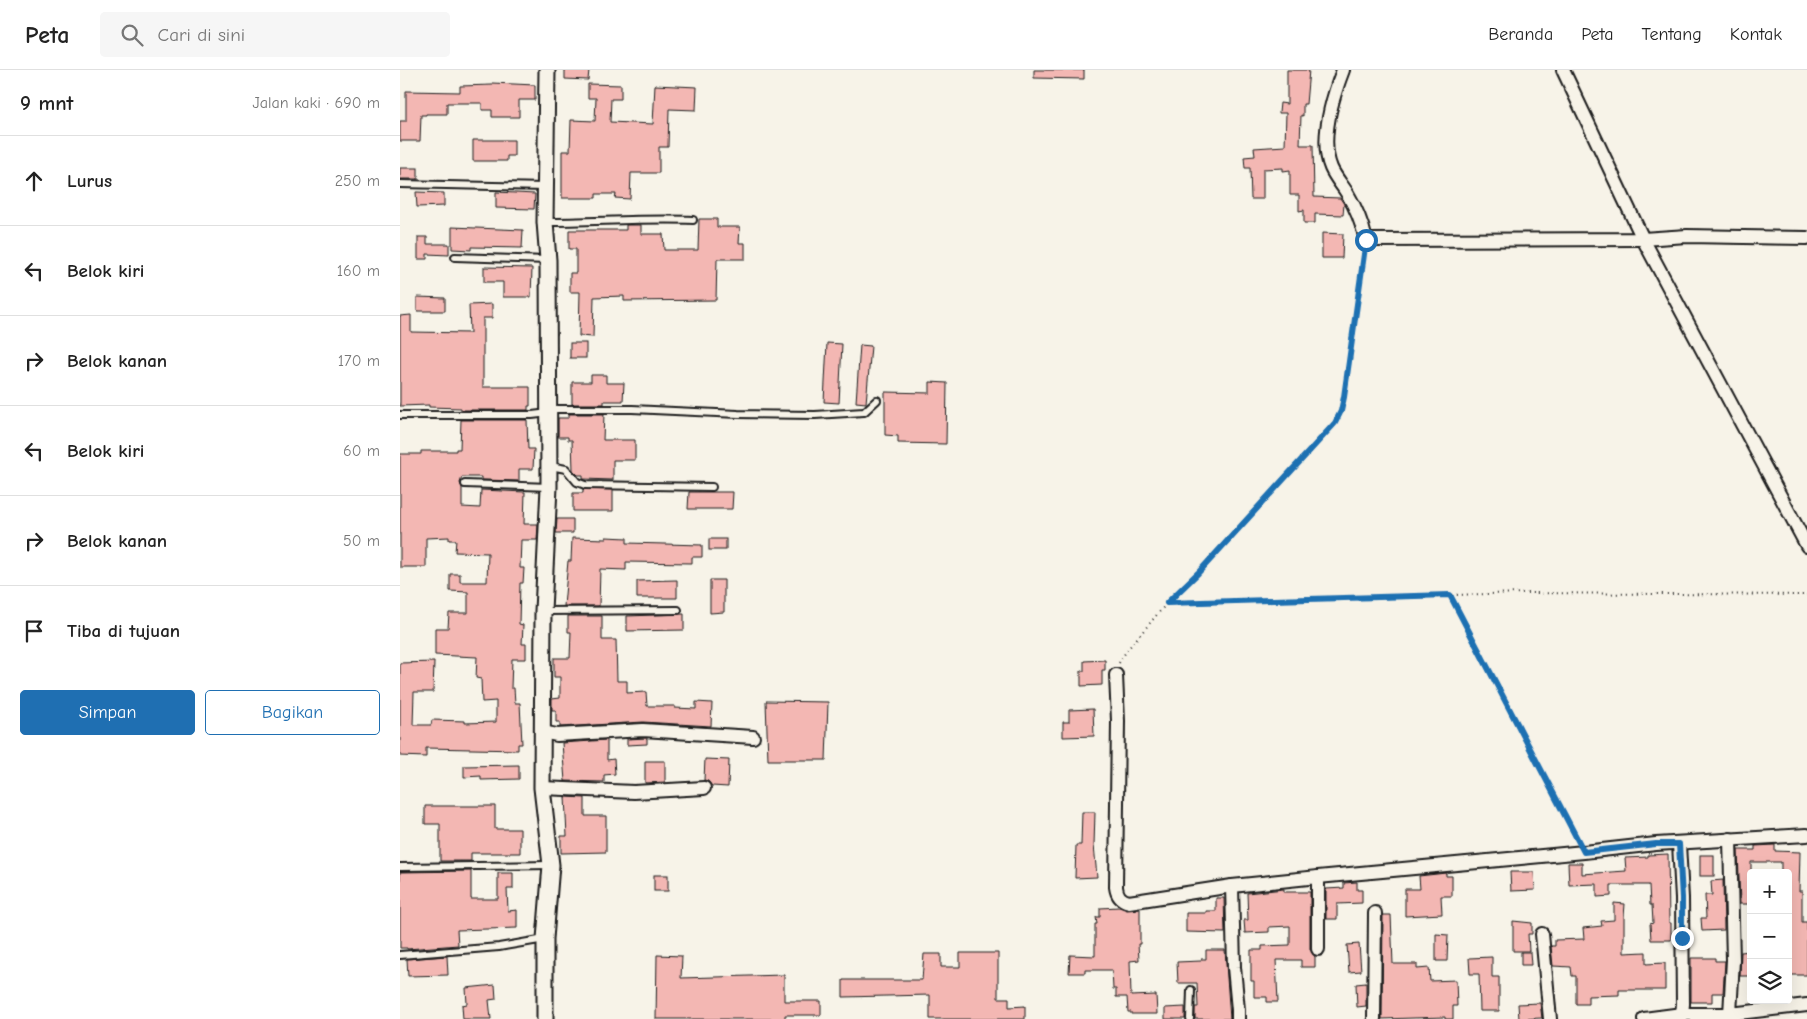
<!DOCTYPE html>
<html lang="id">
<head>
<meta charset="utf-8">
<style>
  :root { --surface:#fff; --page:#f6f6f6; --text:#222; --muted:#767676; --line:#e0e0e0; --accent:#1f6fb2 }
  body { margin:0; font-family:"Comic Neue",sans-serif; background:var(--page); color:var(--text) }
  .controls { position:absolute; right:15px; bottom:15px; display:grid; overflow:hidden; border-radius:5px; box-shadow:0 5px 20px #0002 }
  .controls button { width:45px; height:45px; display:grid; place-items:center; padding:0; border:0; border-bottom:1px solid var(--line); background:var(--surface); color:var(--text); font:25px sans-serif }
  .stop { position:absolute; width:15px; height:15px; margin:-11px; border:4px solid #1f6fb2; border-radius:50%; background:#fff }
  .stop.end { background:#1f6fb2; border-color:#fff; box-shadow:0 1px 5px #0008 }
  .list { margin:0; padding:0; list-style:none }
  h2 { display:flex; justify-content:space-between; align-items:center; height:65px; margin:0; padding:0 20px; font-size:21px }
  h2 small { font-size:16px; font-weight:400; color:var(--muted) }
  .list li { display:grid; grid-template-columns:32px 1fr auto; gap:15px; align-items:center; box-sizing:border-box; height:90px; padding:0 20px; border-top:1px solid var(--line) }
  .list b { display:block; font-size:19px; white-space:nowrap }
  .list em { font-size:16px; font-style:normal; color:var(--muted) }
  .actions { display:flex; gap:10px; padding:15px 20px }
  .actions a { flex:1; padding:11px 0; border:1px solid var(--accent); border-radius:5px; text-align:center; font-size:18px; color:var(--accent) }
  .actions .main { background:var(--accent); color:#fff }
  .icon { flex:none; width:28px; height:28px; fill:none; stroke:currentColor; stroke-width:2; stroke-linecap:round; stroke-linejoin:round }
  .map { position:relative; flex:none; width:1407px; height:949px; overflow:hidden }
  header { display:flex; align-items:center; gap:30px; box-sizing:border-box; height:70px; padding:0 25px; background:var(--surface); border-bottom:1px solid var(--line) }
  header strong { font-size:24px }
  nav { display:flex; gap:28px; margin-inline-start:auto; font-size:18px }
  .search { width:350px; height:45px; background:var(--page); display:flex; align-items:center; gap:12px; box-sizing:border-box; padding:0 18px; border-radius:5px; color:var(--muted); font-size:19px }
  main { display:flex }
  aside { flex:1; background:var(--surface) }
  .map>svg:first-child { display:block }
</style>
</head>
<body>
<header>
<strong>Peta</strong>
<div class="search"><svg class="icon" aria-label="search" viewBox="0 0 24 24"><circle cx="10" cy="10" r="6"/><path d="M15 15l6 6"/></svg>Cari di sini</div>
<nav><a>Beranda</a><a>Peta</a><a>Tentang</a><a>Kontak</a></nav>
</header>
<main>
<aside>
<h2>9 mnt<small>Jalan kaki · 690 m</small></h2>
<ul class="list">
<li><svg class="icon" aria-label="ahead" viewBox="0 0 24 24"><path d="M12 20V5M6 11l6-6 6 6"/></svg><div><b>Lurus</b></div><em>250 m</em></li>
<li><svg class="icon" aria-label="left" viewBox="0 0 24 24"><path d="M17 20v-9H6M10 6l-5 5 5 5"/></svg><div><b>Belok kiri</b></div><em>160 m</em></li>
<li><svg class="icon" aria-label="right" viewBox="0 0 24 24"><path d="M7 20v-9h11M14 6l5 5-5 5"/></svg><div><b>Belok kanan</b></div><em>170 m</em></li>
<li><svg class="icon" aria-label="left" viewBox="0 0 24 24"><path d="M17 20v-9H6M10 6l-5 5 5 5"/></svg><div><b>Belok kiri</b></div><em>60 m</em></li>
<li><svg class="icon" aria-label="right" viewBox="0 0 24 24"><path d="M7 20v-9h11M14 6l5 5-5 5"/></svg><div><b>Belok kanan</b></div><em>50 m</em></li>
<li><svg class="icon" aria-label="arrive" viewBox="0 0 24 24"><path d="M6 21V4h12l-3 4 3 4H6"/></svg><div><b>Tiba di tujuan</b></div></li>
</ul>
<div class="actions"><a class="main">Simpan</a><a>Bagikan</a></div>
</aside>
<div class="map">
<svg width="1407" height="949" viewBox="0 0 1407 949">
  <rect width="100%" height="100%" fill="#f7f3e8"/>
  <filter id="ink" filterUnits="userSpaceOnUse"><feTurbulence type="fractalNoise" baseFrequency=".02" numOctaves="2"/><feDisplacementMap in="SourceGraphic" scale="10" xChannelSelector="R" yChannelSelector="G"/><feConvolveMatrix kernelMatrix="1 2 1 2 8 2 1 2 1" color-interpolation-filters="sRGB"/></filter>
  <g filter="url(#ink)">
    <g fill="#f3b7b3" stroke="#1c1c1c">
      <path d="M165,0h24l-1,10 -23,-1z"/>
      <path d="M634,0h50v9l-50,-1z"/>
      <path d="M887,0h22l-3,34h-3v12l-2,-1 -1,30h13l1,52 26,1 4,6 -1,11 -28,-1v9h-11v-13l-5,1v-16h-9v-25l-7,1v-3l-20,1v30h-12l-1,-31h-5l-1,-11 11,-1 -1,-8 31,-2 1,-33h-7l1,-10 7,1z"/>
      <path d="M92,13l43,2v15h-16v17h-27v-7h-10v-7h-35v11h-21v1h-5l-1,26h-20v-20h6v-30l54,1v-6l32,-1z"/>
      <path d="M188,14l33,1v14h-10l-1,23 43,2 2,-39 42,2 -1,23 -27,-1 -1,38h-9v26h-28l-1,26 -15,-1 1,-4h-20v4h-34v-47h8l1,-31 24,1 1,-23h-8z"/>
      <path d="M73,70h41v16h-7v5h-34z"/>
      <rect x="0" y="98" width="18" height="11"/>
      <path d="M16,122l28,1v13l-27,1z"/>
      <path d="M96,122l39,2 -1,15 -38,-1z"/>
      <path d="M299,149h18v8h23l-1,16h6v16h-28l-1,41 -92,1v-5l-30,1 -1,40 -14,-1 1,-44h-10v-19h6v-24h-7v-19h57v-5h15v9h22l1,16h34z"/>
      <path d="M52,157l71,3 -1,18 -51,-1v3l-19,-1z"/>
      <path d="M922,163l21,1 -1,24h-20z"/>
      <path d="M18,167h9v7h22v11l-22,-1v5h-9z"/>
      <path d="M84,197l48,1 -1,29h-28v-15h-19z"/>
      <path d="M17,227l28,1v13h-28z"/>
      <path d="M92,234v14h-9v69h47v19h-2v4h-67v-2l-32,-1v-2l-29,1v-90l11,-1v17l59,1 -1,-28z"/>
      <rect x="170" y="273" width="16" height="15"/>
      <path d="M427,273l15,1 -3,59 -15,-1z"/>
      <path d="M460,275l11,1 -5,57 -10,-1z"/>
      <path d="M191,305h15v8h18l-1,18h-19v3h-32v-22h19z"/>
      <path d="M530,312l17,1 -1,61 -48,-1v-7l-13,-1v-43l45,1z"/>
      <path d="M169,344h35l-1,26h32v20h-22v20l-30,-1v-4h-5l-5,-5 -1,-30h-4v-3h-10v-19h11z"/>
      <path d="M61,350h66l1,29h6l-1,20h-14v12l-38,-1v-3h-19l-2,6 2,5v19l18,1 1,-18 44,2 -1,32h14l-1,16h-16l-1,28h4l-1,15h-3l-1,41 4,1 -1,19h4v15h-14l-1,29h3l1,15h5l2,41h-4v6l-92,-2v9l-26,-1v-93l34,-1 -1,30h-19l-1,33h18l1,-5 33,1v2l31,-1v-21l-14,1 -1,-23 -5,-1 1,-21 -42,-2v-27h13l1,-15h19v-21l-18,-1v-17h10v8h27l1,-29 -33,-1 1,-12h-7v-3l-23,1v29h-26v-113h21v-3h35v-2h4z"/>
      <path d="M183,419l30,1v21h-40v-18h10z"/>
      <path d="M289,422h44l-1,17h-44z"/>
      <path d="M157,449h16v14h-17z"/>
      <path d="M206,467l21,1v5l75,2v12h-10v6l-66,-1v8l-26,-1 -1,37h-35l4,-45h3l1,-23 34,1z"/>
      <rect x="309" y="469" width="17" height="11"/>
      <path d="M277,510v18h-40v-17z"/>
      <path d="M310,510h14v32l-14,1z"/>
      <path d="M284,544v16l-57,1v-15z"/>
      <path d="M168,546h34v24h14l1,41h10v12l19,-1 1,14h28v2l21,1v-7l16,1 -1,23 -68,-4 -83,5v-5h-4v-12h-4v-11l8,-1v-21h-6v-19h16l1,-26h-3z"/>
      <path d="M705,590v10h-3v15l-21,1v-15h3v-10z"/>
      <path d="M366,631l62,1 -2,58h-58z"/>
      <path d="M693,639l1,27 -31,1v-15h6v-12z"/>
      <path d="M247,668v6l-20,1v-6z"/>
      <path d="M207,670v20l7,-1 1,15 -11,1v7l-39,-1 -3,-38z"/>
      <path d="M305,689l24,1 -1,27 -16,-1 -4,-5 -4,-1z"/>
      <path d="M245,691h20v21l-20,1z"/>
      <path d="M119,695v14l-38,1v-4l-17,1v-11z"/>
      <path d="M165,727l20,1v18h21v36l-45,1v-17h6z"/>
      <path d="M25,736h70v23h25v24h-49v8h-31v-37h-15z"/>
      <path d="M682,742h13l-1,33 3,32 -22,1 1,-33h5z"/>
      <path d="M1375,775v6l25,1 -1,39h3v31h5v53h-19v-102h-7v-11h-30v42h-11l-2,-54h17v-4z"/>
      <path d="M1268,784l1,69h2v17h-20l-1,-16 3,-1 -1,-18h-2l-1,-20h-38v11l-14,1v-13l-28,1 -1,-22h14v11l44,-3 -1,-13 23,-1v-2z"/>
      <rect x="1300" y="785" width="14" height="21"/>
      <path d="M71,801v28h27v-26h15v16h-6l1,22 9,-1v18l-60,2 1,15 -51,4v-1h-7v-76z"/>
      <path d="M1110,802h24l1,18 -24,1z"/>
      <path d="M1046,803v3h6v20h-11l1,18 -37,2v-27h15l-1,-13z"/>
      <rect x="254" y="805" width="14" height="16"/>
      <path d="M1323,810l1,50 -22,1 -1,-13h5l-1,-23h7l-1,-14z"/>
      <path d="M957,812v8h5v13l-25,1v15h-11v-30l18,-1v-5z"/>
      <path d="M884,819v3h26v57l5,8v10h-14v-7h-25l2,42h-11v-5h-13v-16h-3v-31h11v-4l28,-1v-19l-21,1v5l-24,1 -1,-13h4l-1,-27z"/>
      <path d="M816,828h8l1,35 -39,-1v-19h20v-2h10z"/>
      <path d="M1214,833l11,1 -1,13v36l22,-1v12l19,-1v27h-46v5l-31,1v8h-12v-28h-4l-1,-9 -18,-1 -2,-20h4v-6l29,-1 -1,-11 19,-2 -1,-5 13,-1z"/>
      <path d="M719,837l8,3 13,-1v35h-2l1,16 -9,1 1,35 25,-1 1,19h-26v-2h-3l-1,-15h-11v-8h-3l-1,-19h-27v3h-16l1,-18 25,1v-32h2l-1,-7h4v-9z"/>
      <path d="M983,845h8l2,49h24v5l12,-1 1,13 26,-1 1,26h-4v13h-8v-2l-63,2z"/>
      <path d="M1113,851l19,2v11h-4l1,17h-16z"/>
      <path d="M1036,864l12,1 -1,26h-11z"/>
      <path d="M959,874l2,27 -12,1 -2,-27z"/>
      <path d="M806,880h19l5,69h-35v-12h3l-1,-24h-19l-1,-21 24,-1v-2h5z"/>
      <path d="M1351,881v25h-11l1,-24z"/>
      <path d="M1121,882h9l1,13h-10z"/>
      <path d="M560,883h38v45h11v9l16,-1v13h-95v-24l-87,2v-17h79l2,-26h17v13h19z"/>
      <path d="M257,885l25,1 -1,22 103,-3v26h37v14h-36v4h-129z"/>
      <path d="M47,886l1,19 -40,1 -1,-17z"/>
      <path d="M1092,887v20h7v34h-19l-1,-37h-9l-1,-16z"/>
      <path d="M1291,888h24v3h10l-2,32h-11v9h-21z"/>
      <path d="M966,913v23l-9,1 -1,-23z"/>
      <path d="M95,915l1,14 -7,1 2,19h-28l-1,-14 5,-1 -1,-16z"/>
      <path d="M1140,933l2,15 -23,1 -1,-15z"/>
      <path d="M785,937v12h-20v-11z"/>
    </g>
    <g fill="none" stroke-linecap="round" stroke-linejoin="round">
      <g stroke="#1c1c1c" stroke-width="10">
        <g id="service">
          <path d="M0,114l145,3"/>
          <path d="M146,152c49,0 98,-4 147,-2"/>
          <path d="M55,187l93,3"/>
          <path d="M150,339h82l106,5 77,1 49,-3 13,-12"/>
          <path d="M0,345h132l17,-2"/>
          <path d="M150,396l16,3 11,13 8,3 127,2"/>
          <path d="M65,414l84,3"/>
          <path d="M144,541l134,-1"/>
          <path d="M0,797l151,-2"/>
          <path d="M0,885l99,-8 46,-8"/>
          <path d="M790,949l1,-29"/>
        </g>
      </g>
      <g stroke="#1c1c1c" stroke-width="16">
        <g id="minor">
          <path d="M943,0c-10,26 -24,70 -12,98 4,9 11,17 16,25 9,15 15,30 19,47l277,-1 44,-3 120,2"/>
          <path d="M1163,0l80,169 164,307"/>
          <path d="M716,605l2,46 -2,166c1,8 4,13 13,15l103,-16 86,-9 266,-25 72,-8 151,-9"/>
          <path d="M142,662l15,3 86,-5 110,7"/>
          <path d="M142,718l92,4 70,-4"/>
          <path d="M1330,769l3,121 -3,54"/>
          <path d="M1279,774l3,54 1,106 -1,10"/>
          <path d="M918,807v72"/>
          <path d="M832,816l2,81 4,43v9"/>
          <path d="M1142,864l8,85"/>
          <path d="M974,949l1,-106"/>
          <path d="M1244,949l38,-5h48l77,-9"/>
        </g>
      </g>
      <g stroke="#1c1c1c" stroke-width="19">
        <path id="tertiary" d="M145,949v-80l6,-74 -9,-77 1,-177 6,-124 -1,-227 -3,-38 2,-152"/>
      </g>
      <g stroke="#1c1c1c" stroke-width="2" stroke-dasharray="1 4" stroke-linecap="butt">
        <path d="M1050,525l128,246"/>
        <path d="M767,533l357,-10 283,2"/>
        <path d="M719,593l8,-13 40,-47 31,-30 137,-150 6,-12 3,-14 20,-145"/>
      </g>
      <use href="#service" stroke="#f7f3e8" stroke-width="6"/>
      <use href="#minor" stroke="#f7f3e8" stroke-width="12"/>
      <use href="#tertiary" stroke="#f7f3e8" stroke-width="15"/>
    </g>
  </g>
  <g fill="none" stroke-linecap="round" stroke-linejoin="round" filter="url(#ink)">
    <path stroke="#1f6fb2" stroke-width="6" d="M966,170l-22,157 -3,14 -6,12 -137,150 -31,30 283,-8 134,257 72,-8h23l3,54v40"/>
  </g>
</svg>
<div class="controls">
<button>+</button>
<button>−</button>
<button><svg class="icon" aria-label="layers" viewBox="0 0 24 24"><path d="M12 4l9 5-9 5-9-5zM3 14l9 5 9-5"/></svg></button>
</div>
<div class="stop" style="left:966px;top:170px"></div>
<div class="stop end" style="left:1282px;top:868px"></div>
</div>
</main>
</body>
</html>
